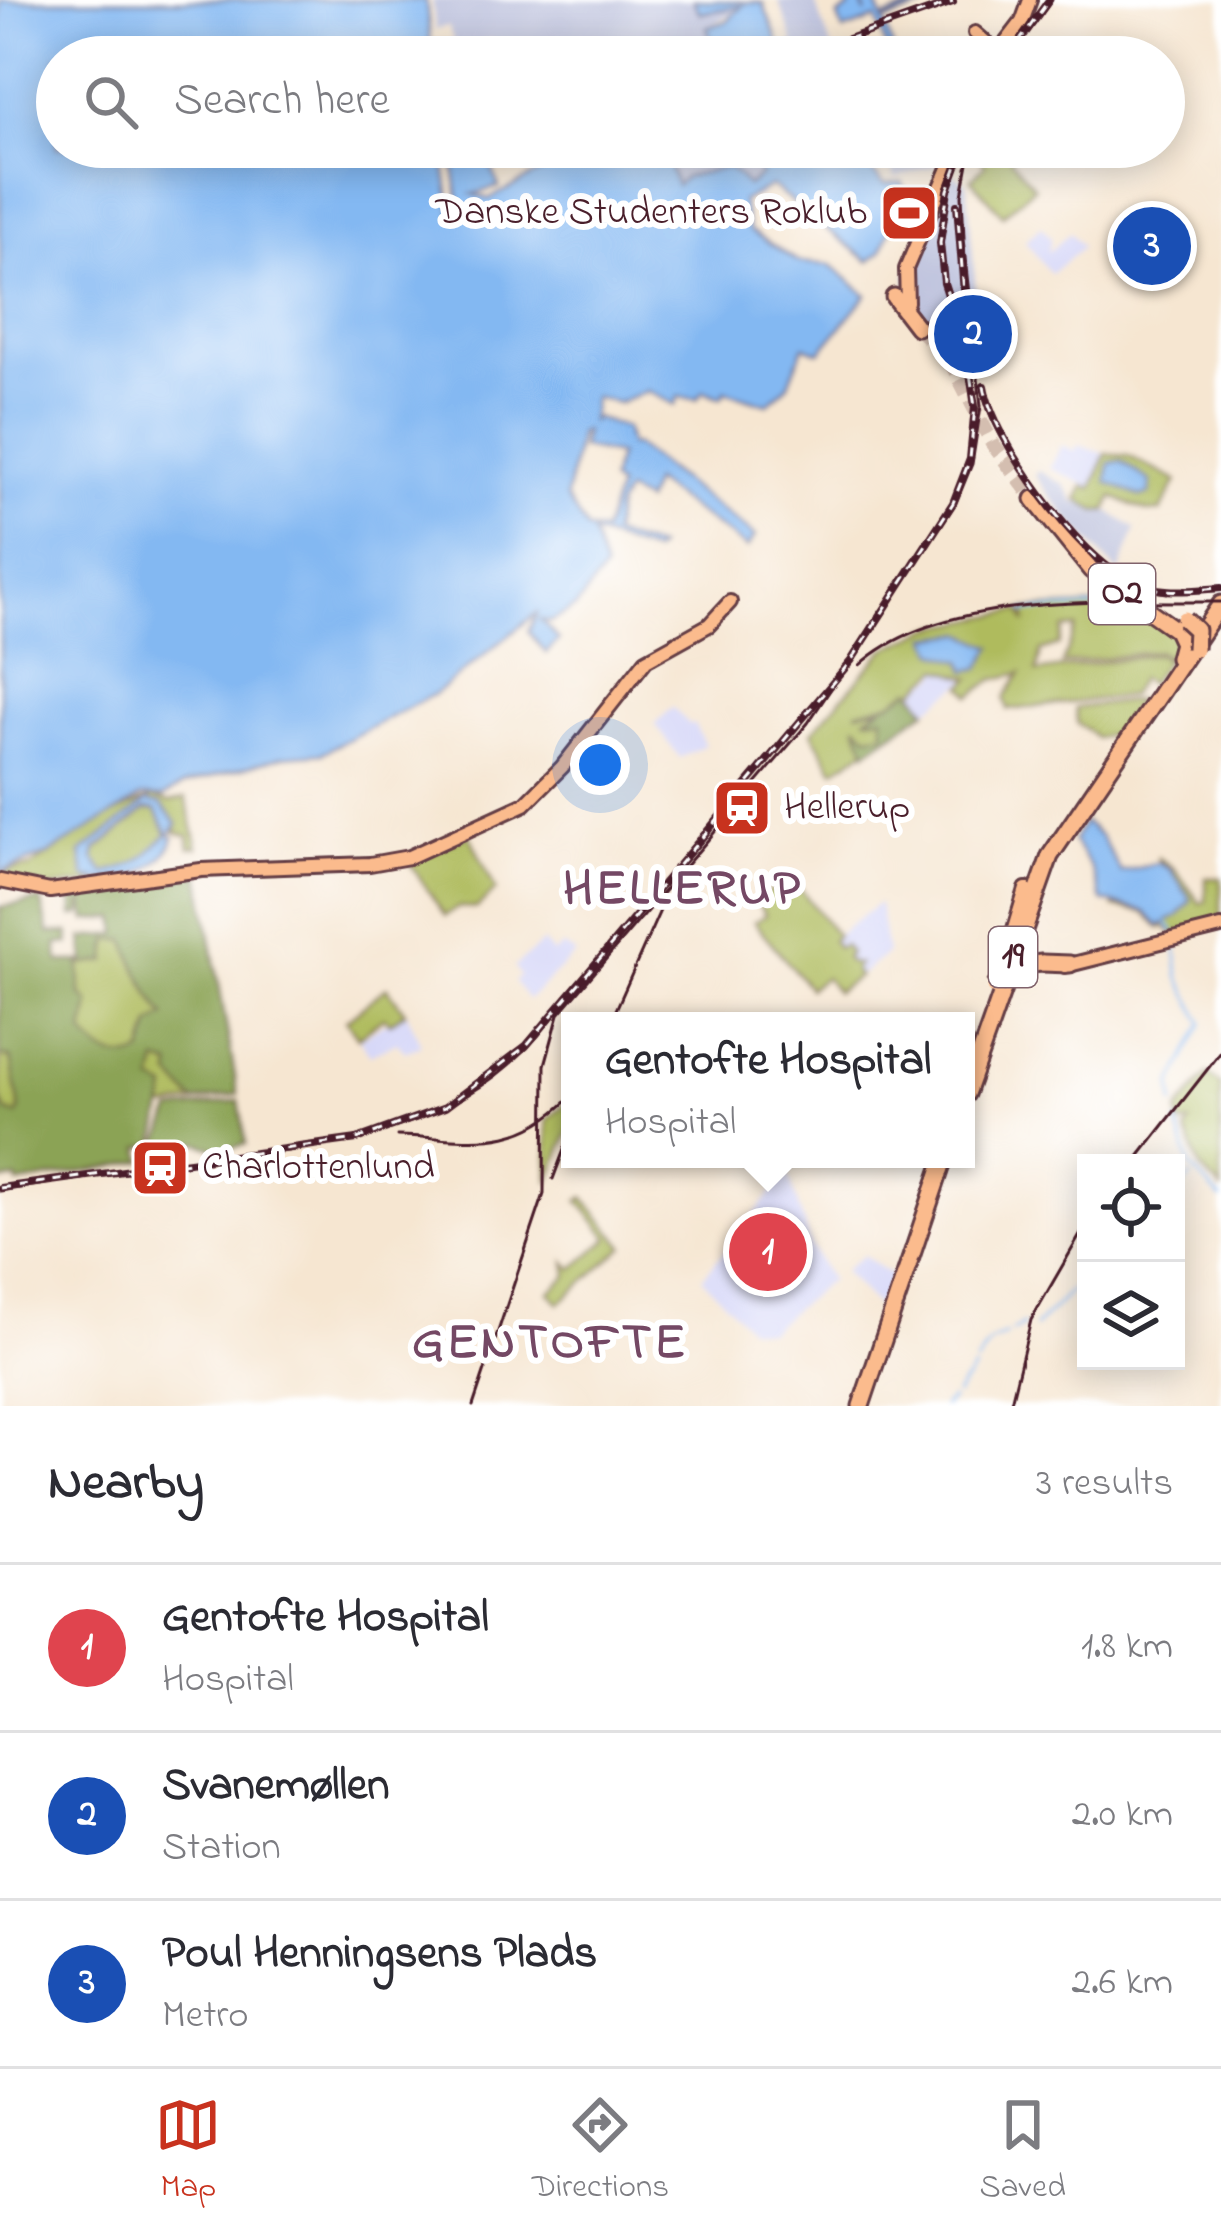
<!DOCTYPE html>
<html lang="en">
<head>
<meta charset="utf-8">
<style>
  :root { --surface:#fff; --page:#f2f2f3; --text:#2b2b33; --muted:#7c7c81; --line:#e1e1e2; --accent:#c8321e }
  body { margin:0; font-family:"Indie Flower",sans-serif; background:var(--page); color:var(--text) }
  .controls { position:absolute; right:36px; bottom:36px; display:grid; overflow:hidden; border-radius:0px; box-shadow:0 6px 30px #0003 }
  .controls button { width:108px; height:108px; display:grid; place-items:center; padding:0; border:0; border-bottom:3px solid var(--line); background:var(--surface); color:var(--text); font:60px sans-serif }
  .you { position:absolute; left:600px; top:765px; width:42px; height:42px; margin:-30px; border:9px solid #fff; border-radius:50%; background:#1a73e8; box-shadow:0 0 0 18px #1a73e833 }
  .badge { display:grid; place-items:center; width:78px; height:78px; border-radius:50%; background:var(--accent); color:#fff; font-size:39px; font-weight:700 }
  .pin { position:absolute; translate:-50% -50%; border:6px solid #fff; box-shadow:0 3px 12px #0006 }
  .popup { position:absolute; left:561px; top:1012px; width:414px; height:156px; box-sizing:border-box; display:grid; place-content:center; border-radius:0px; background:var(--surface); filter:drop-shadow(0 3px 9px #0005); font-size:39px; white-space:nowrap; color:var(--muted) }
  .popup b { font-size:45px; color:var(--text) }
  .popup::after { content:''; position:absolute; left:50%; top:100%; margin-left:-24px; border:24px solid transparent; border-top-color:var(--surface) }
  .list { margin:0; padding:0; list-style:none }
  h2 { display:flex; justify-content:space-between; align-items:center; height:156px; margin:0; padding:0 48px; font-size:51px }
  h2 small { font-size:39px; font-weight:400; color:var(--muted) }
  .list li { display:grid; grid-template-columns:78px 1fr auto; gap:36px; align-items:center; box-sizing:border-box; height:168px; padding:0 48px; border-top:3px solid var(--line) }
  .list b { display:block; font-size:45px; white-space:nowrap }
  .list p { margin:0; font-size:39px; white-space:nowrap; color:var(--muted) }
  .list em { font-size:39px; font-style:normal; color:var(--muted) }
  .icon { flex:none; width:66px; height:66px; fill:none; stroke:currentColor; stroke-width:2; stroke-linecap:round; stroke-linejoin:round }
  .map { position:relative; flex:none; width:1221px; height:1406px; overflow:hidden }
  .search { position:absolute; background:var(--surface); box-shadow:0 6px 30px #0003; left:36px; right:36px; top:36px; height:132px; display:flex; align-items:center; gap:30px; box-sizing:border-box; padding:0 42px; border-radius:66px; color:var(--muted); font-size:45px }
  .sheet { height:660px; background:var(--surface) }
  nav { display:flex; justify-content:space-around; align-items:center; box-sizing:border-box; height:168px; border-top:3px solid var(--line); background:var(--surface); font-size:33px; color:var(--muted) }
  nav a { display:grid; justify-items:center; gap:6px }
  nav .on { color:var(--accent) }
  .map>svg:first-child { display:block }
</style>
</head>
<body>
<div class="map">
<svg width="1221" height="1406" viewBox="0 0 1221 1406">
  <rect width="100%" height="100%" fill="#fff"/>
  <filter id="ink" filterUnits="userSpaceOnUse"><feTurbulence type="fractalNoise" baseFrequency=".00833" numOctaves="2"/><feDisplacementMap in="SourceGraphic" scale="24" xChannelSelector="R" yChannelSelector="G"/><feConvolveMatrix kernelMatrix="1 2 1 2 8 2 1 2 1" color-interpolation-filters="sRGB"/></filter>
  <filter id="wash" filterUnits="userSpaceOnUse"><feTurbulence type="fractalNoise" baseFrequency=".004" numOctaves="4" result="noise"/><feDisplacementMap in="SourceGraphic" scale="48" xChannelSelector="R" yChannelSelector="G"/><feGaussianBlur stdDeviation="2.7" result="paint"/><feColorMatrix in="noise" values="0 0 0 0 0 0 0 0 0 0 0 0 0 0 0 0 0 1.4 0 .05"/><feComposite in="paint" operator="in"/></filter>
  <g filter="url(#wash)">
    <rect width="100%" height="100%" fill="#f6e6d1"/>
    <g fill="#d6d7f8">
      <path d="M1041,226l10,12 -3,14 22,-19 12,14 -31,27 -26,-33z"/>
      <path d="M1078,445l28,9 -13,34 -43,-20 11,-22 14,5z"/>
      <path d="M939,668l19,2 9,10 -40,30 -13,-17 25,-19z"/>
      <path d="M673,707l17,18 4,-1 11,21 -25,13 -25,-34z"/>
      <path d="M879,903l8,50 -28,23 -27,-37z"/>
      <path d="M543,942l10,12 9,-8 14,8 -48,46 -14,-19 6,-5 -6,-9z"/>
      <path d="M406,1010l15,35 -16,7 -8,-10 -27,13 -11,-16z"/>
      <path d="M788,1173l23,74 19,33 -62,51 -20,-4 -46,-49z"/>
      <path d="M863,1255l31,23 -13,34 -38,-41z"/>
    </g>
    <g fill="#bec2dd">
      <path d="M432,0h261l7,13 42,-6 -35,21 11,29h-101l-6,-14 -39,14h-73l-7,-18 -35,11 -9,-24 -13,4z"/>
      <path d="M778,0h36l21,57h-69l28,-14z"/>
      <path d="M662,147h136l-45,14 8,14v21l-9,2 -24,-31 -53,20z"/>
      <path d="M920,147h26l5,6 -4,9 -52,16 -7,-20z"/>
      <path d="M952,173l15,10 14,169 -13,12 -15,-17 -3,7 -9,-5 -34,-55v-19z"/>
      <path d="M1039,471l26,14 9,17 33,8 29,19 -17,44 -52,-56 -32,-42z"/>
    </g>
    <g fill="#afbb5d" stroke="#7c6d44" stroke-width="3">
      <path d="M982,147h41l-13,11 24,29 -31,28 -32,-36 14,-14 -8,-13z"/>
      <path d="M1106,454l22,2 49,25 -16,30 -13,1 -35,-15 -6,13 -10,1 -19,-11 6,-14 8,3z"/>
      <path d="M1133,604l-11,3h16l40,31 -8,21 -12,-8 -96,13 14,-36 -12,1 -5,16 -18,6 -4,21 120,-18 9,6 -17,24 -9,-6 -11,18 -121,14 -3,-12 16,-25 -28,7 -22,16 -8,-10 8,-8 -31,-9 -26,23 13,18 -93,60 -22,-38 72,-82 47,-22 90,-18 5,13v-14z"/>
      <path d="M1138,700l-24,34 -18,4 -19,-15 -2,-15z"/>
      <path d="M153,797l16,5 17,-4 12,49 -8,1 -2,-12 -13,-4 2,-9 -29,-22 -67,53 4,23 13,5 -48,6 -50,-10 10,-8 21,-3 74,-50z"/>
      <path d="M145,810h11l12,25 -35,33 -29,5 -10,-14 2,-9z"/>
      <path d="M469,834l27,56 -19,18 -18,-1 -14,9 -36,-54z"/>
      <path d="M1157,857l17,11 26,35 6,-1v-24h15v45l-48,11 -7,-8 -6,2 -17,-16 -31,-5 32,4 11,11 23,-36z"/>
      <path d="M200,874l38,220 -120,23 -118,63v-273l41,-7 8,33h20v10l-12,1 2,18h26l-2,-24 35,-4 -1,-16 -30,2 -5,-23 -1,18 -8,1 -1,-21z"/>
      <path d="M792,878l45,58 -5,4 6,8 6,-3 6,8 -5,4 4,6 9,1 -4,6 5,6 -23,16 -11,-15 -16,11 -55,-66 11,-7 -9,-15z"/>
      <path d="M387,987l18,25 -15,11 -6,-6 -26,20 -12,-17z"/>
      <path d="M1208,1074l12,11 1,104 -20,-20 -15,-38 4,-8 -11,2 -1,-14z"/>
      <path d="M570,1100v29l-21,53 -2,-62z"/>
      <path d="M584,1197l40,49 -64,57 -11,-11 19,-16 -2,-14 7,7 36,-31 -30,-37z"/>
    </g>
    <g fill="#8ba354" stroke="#6a6140" stroke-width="3" fill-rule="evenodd">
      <path d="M911,689l16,21 -60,41 -11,-27 12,11 16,-2 -1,-17 -18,2 18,-12 -27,6 36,-10z"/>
      <path d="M200,874l38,220 -43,8 -24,-26 1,-10 -14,-4 -5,20 14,7 -11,54 -15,5 3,13 -126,23 -1,-5 -17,2v-83l7,14 10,3 3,-5 -9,-52 -11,-1v-150l41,-7 8,33h20v10l-12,1 2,18h26l-2,-24 35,-4 -1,-16 -30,2 -5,-23 -1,18 -8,1 -1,-21zM109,940h17c7,24 24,57 39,76l-14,9 -8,28c-23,11 -45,1 -59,-20l6,-30 -9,-8 -1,-30 27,-4z"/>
      <path d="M239,1100l7,44 -24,7 -25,-9 -40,6 15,-37z"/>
    </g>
    <g fill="#83b8f2" stroke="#666c8e" stroke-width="3" fill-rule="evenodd">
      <path d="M0,0h426l6,57h-375v90h385l11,71 20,-12h-13l-9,-59h33l15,40 -26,7 16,5 99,-52h74l14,38 9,-8 43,-10 20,19 13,-11 -8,-13 45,-15h110l-43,18 20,19 17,-2 6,16 -7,2 -19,51 -13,10 -98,-75 -29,15 7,29 50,32 32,3 36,30 -47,57 -16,-6 -15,38 -21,20 -43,-13 -4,7 -17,-7 -7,8 -19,-2 -3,8 -27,-14 -30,12 -24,-6 -3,24 4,-3 30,10 4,18 5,-1 121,91 -8,12 -94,-66 -8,20 -19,-10 -9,14 -5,29 45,13 -4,5 -61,-19 12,36 -28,37 -26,15 -9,-2 18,20 -13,13 -18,-22 10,-19 -100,80 -116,61 -39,3 -99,29 -21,12 -20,-1 -96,59 -47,17zM584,431l-3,17 37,7 -8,27 8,6 -15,44 -16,-2 -21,-32 13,-65z"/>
      <path d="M693,0l70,3 19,49 -64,5 -11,-29 20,-7 15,-15 -42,7z"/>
      <path d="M848,0h27l8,19 34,-13 -2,-6 8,8 -39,14 11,32 -26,3 18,-7 -11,-31 -33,12 -5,-14 12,-9z"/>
      <path d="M1121,461l30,21 -2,12 -8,3 -34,-15 3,-19z"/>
      <path d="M963,633l30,14 -13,21 -13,3 -4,-10 -27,-9 -7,-15z"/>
      <path d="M147,801l14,3 16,19 -7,11 4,3c-9,32 -57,52 -89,40l-4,-24zM145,809l11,1 12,24c-23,20 -26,32 -63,39l-11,-14 2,-10z"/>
      <path d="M1084,822l17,15 20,35 37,-9 12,6 21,31 -13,16 -19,10 -15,-15 -42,-10 -11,-33 -18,-27z"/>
    </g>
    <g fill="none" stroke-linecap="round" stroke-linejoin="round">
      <g stroke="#83b8f2" stroke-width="3">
        <path d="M1024,611l88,-5"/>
        <path d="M1167,923l7,9"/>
        <path d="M1174,1104l-2,-19 31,-62 -24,-46 -3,-34"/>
        <path d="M1177,1122l13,44 31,33"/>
        <path d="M1176,1193l15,-16"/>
        <path d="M1035,1327l49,-49"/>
        <path d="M1012,1332l11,-7"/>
        <path d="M976,1363l14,-20 16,-8"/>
        <path d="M956,1394l18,-25"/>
        <path d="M943,1406l8,-7"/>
      </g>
      <path stroke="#5e5571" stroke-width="3" stroke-dasharray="15 12" stroke-linecap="butt" d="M861,0l6,16"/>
    </g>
  </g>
  <g filter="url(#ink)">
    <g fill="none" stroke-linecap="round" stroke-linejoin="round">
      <path stroke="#d4beb0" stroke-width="15" stroke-dasharray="15 8" stroke-linecap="butt" d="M917,327l31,29 44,87 42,56"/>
      <g stroke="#643d44" stroke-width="18">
        <g id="major">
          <path d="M975,33l23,20"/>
          <path d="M995,57l27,-35 8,-22"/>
          <path d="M907,302l-1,-33 52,-122"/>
          <path d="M0,881l50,10 151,-21 169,-6 39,-7 116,-53 37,-37 84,-107 63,-35 21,-23"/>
          <path d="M1004,962l22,-73"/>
          <path d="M1065,966l156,-39"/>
        </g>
      </g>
      <g stroke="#643d44" stroke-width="21">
        <g id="highway">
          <path d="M894,297l23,30"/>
          <path d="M1034,499l57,71 85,60 6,13 -4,15"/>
          <path d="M1042,963l28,1"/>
          <path d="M966,1094l84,-238 171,-252"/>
          <path d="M861,1406l83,-247"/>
        </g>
      </g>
      <use href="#major" stroke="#fbbb8d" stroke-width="12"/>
      <use href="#highway" stroke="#fbbb8d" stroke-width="15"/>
      <g stroke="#4a1f2b" stroke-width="3">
        <path d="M1011,57l41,-57"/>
        <path d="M964,238l-2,-43 9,-48"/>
        <path d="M985,400c13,46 83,138 121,168 18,14 39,22 61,25"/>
        <path d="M860,665c82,-75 256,-62 361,-63"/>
        <path d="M611,1021l51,-115"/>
        <path d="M397,1136c71,1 116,19 173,-38"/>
        <path d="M1134,1163l87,-111"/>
        <path d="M553,1179l17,-45"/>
        <path d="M0,1191c66,-10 132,-22 199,-29 133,-16 264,-26 352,-142"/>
        <path d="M473,1406l71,-212 1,-129 14,-51 249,-291 148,-220 16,-39 9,-58 -20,-186"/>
        <path d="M1010,1406l21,-86 55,-95"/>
      </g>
      <g stroke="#4a1f2b" stroke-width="8">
        <g id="rail">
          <path d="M848,39l105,-37"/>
          <path d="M1008,57l41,-57"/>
          <path d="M957,205l9,113"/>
          <path d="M984,386c9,54 95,172 146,195 30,14 60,9 91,7"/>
          <path d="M0,1188l357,-49 88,-32 81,-61 325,-385 102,-158 17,-44 5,-52 -8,-54 -23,-70 -4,-40 8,-53 16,-43"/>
        </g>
      </g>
      <use href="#rail" stroke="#fff" stroke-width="3" stroke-dasharray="9" stroke-linecap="butt"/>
      <g stroke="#643d44" stroke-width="21" stroke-linecap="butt">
        <g id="highway-bridge">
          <path d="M1184,619l12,11 -1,19"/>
          <path d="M995,987l15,-21 32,-3"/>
        </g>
      </g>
      <use href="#highway-bridge" stroke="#fbbb8d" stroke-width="15"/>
    </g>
  </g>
  <defs>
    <g id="stadium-square" transform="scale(3)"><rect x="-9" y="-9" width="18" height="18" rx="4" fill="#c8321e" stroke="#fff"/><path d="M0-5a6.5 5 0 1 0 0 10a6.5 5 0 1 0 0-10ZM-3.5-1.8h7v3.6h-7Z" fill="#fff"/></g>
    <g id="station-square" transform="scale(3)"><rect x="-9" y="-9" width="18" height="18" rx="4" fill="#c8321e" stroke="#fff"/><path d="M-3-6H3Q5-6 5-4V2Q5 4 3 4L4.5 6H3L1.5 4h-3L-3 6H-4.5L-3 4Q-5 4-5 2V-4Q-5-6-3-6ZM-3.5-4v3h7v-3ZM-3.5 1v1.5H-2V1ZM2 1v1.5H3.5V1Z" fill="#fff"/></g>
  </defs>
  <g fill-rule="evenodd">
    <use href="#stadium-square" x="909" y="213"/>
    <use href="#station-square" x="742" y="808"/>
    <use href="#station-square" x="160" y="1168"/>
  </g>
  <g text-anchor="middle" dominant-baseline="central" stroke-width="12" stroke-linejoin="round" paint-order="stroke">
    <g fill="#fff" stroke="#80626b" stroke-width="3">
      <rect x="1089" y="564" width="66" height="60" rx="9"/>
      <rect x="989" y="927" width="48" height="60" rx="9"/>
    </g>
    <g font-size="36" font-weight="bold" fill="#4a1f2b">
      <text x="1122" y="594">O2</text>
      <text x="1013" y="957">19</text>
    </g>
    <g font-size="39" fill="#4a1f2b" stroke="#fff" text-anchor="start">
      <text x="867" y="213" text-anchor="end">Danske Studenters Roklub</text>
      <text x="784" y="808">Hellerup</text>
      <text x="202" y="1168">Charlottenlund</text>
    </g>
    <g font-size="51" font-weight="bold" letter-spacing="3" fill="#744864" stroke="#fff">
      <text x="683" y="890">HELLERUP</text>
      <text x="550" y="1344">GENTOFTE</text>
    </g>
  </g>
</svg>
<div class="controls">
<button><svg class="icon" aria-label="locate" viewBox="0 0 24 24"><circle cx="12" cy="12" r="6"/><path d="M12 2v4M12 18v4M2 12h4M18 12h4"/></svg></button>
<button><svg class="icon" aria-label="layers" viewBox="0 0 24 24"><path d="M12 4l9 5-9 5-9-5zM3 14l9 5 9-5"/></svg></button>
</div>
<div class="you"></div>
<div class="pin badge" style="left:768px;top:1252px;background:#e0444e">1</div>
<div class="popup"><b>Gentofte Hospital</b>Hospital</div>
<div class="pin badge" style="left:973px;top:334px;background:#1a4fb4">2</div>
<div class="pin badge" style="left:1152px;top:246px;background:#1a4fb4">3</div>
<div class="search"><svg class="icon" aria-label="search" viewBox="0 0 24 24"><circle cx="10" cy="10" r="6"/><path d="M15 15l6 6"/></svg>Search here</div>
</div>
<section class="sheet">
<h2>Nearby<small>3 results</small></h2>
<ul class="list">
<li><span class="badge" style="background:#e0444e">1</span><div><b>Gentofte Hospital</b><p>Hospital</p></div><em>1.8 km</em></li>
<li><span class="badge" style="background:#1a4fb4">2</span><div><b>Svanemøllen</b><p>Station</p></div><em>2.0 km</em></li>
<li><span class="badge" style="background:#1a4fb4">3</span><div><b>Poul Henningsens Plads</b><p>Metro</p></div><em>2.6 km</em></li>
</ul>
</section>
<nav>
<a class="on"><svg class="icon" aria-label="map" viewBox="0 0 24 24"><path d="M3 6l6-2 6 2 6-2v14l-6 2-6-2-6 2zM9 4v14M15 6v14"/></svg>Map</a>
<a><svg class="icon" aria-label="directions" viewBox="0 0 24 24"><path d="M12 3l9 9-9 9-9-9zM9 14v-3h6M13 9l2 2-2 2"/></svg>Directions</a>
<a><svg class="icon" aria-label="saved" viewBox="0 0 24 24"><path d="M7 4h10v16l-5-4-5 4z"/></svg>Saved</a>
</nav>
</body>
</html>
